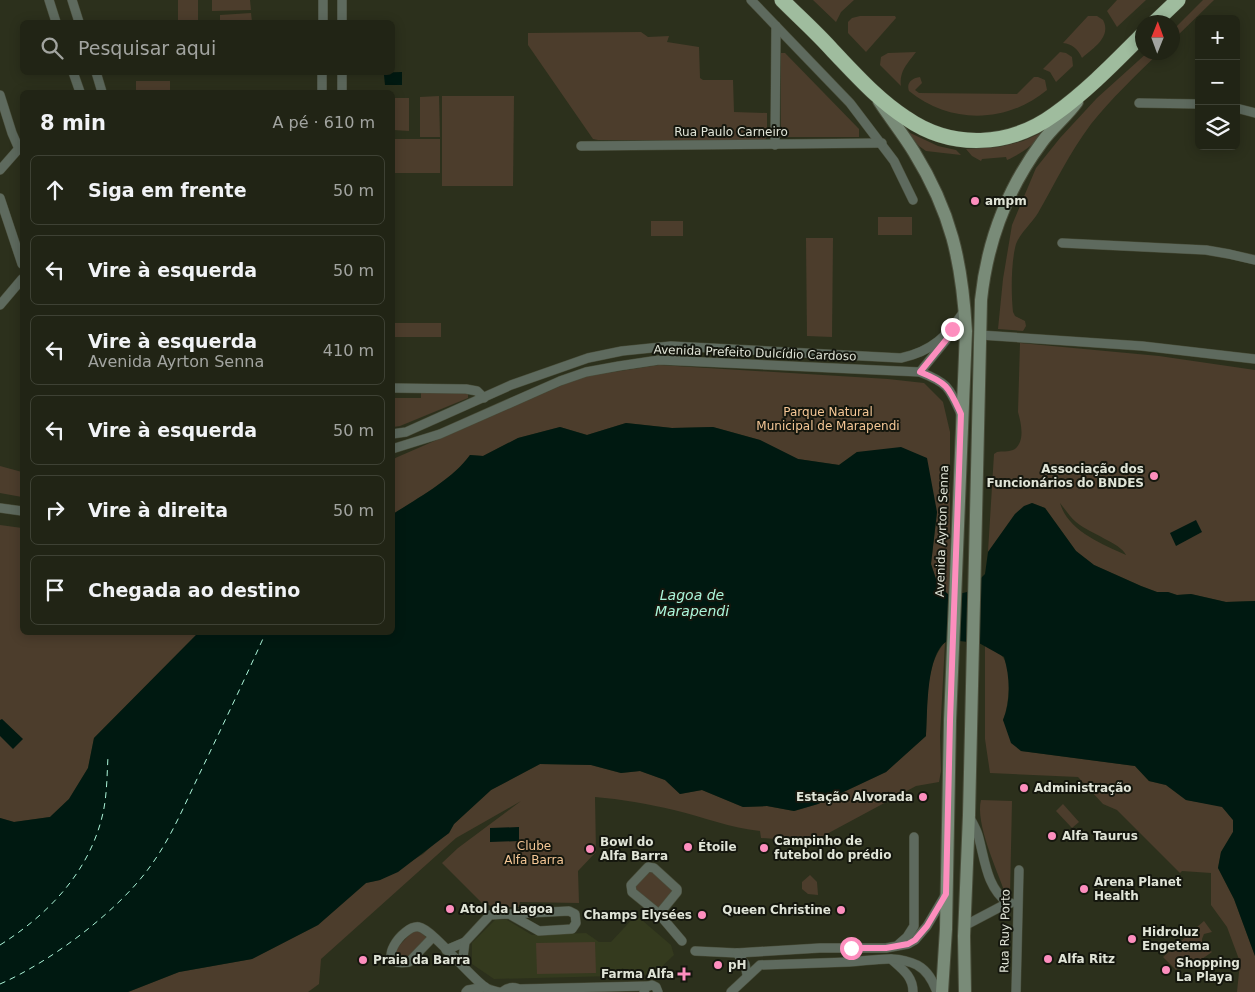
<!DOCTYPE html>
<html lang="pt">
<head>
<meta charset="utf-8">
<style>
  :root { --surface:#212415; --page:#292c1e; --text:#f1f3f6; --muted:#a2a4a0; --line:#3e4134 }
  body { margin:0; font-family:"DejaVu Sans",sans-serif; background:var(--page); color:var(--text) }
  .controls { position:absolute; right:15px; top:15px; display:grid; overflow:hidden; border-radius:8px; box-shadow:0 2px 12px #0003 }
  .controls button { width:45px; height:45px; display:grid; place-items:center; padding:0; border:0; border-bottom:1px solid var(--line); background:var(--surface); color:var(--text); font:25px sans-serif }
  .compass { position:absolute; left:1135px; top:15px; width:45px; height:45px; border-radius:50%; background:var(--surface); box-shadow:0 2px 12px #0003; rotate:1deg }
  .stop { position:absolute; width:15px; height:15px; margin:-11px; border:4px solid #fd8ebe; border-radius:50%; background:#fff }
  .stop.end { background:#fd8ebe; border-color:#fff; box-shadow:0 1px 5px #0008 }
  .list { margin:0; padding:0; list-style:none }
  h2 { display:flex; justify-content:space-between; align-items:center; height:65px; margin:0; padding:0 20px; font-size:21px }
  h2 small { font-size:16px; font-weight:400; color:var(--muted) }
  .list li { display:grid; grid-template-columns:32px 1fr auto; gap:15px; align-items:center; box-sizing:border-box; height:70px; margin:0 10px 10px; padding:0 10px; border:1px solid var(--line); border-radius:8px }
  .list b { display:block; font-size:19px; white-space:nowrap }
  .list p { margin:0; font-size:16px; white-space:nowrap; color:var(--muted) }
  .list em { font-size:16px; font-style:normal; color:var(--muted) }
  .icon { flex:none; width:28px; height:28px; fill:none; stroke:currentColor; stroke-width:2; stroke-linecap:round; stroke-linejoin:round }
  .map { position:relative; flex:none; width:1255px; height:992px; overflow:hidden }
  .search { position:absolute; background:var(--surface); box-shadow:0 2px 12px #0003; left:20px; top:20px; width:375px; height:55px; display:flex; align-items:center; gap:12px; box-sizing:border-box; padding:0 18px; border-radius:8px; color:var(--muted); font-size:19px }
  .panel { position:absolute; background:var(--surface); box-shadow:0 2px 12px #0003; left:20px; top:90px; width:375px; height:545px; border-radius:8px }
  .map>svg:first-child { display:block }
</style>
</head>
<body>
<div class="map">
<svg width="1255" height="992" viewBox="0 0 1255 992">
  <rect width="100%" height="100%" fill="#2c301c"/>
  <path fill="#343a1e" d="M636,915l35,30 3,10 -21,20 -159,4 -22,-15v-21l23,-23h12l25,15 54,-2 13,9h12z"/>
  <g fill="#4c3d2c" fill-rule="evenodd">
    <rect x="178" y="0" width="20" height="22"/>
    <path d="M212,0h38l1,10 -39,1z"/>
    <path d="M813,0h41l-13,12 -5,10z"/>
    <path d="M1117,0h29l-29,27 -10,-16z"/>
    <path d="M1203,0h11l-41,40v-10z"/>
    <path d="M251,13l1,9h-32v-7z"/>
    <path d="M860,16h35l1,2 -30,34 -18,-19v-11l4,-4z"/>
    <path d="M1088,16h9l6,4c9,17 -10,28 -21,38 -4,-9 -10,-14 -19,-15z"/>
    <path d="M641,32l7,5 21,-1 -2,6 32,5 1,31 3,2h30l1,32 33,1v24l-3,4 -166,-1 -5,-1 -65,-94v-12z"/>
    <path d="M916,52c-8,11 -17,19 -15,34l-21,-21 1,-8 7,-4z"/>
    <path d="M1060,52l6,1 6,4 1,9 -17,16 -6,-10 -7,-3z"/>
    <path d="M1148,52l11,1c-23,22 -48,46 -68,71 -21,28 -36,59 -53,89 -6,10 -18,20 -22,31 -5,18 -5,49 -3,68l2,4 10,5 1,5 -3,5 -25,-2 5,-50 9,-54 24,-57 24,-30 37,-40z"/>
    <path d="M781,53h4l74,76v8h-78z"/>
    <path d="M920,77l2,6 -7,7 4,3 98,1 17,-17h4l7,3 2,10c-39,33 -97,35 -138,1 -3,-8 3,-13 11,-14z"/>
    <rect x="136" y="81" width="34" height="11"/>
    <path d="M439,96l1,41h-20v-40z"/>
    <path d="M442,96h72l-1,90h-71z"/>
    <path d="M393,98h16v33l-16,-1z"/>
    <path d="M908,132l30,14 18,4 5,5 -35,-4 -7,-5z"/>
    <path d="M1043,132c-7,12 -24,23 -36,28l-1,-3 -24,2 -1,2 -9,-5 -6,-7 33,-2 24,-6z"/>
    <rect x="393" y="139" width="47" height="34"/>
    <rect x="878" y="217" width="34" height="18"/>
    <rect x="651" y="221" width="32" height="15"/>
    <path d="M806,238h27l-1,99 -25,-1z"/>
    <path d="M393,323h48v14h-47l-1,39z"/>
    <path d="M1020,343l139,13 96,14v231l-29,1 -35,-8 -14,1 -9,-3h-11l-16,-6 -47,-21 -18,-14 -31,-43 -13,-5 -17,11 -27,38 6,-98 3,-2c5,-1 11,0 16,-2 13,-7 8,-27 5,-38zM1060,503c5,6 10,14 16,19 12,11 45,21 50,33 -24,-11 -58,-24 -66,-52z"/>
    <path d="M659,365l229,14 36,4 19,19 7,30v164l-12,-11 -7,-21 6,-52 -80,-60 -18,13 -41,-6 -38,-19 -47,-13 -41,1 -46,-5 -39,12 -27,-8 -42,11 -35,18 -13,-1c-17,24 -52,43 -77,59v-55l188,-82z"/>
    <path d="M421,392h47v6l-68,28 -7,1v-29h28z"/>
    <path d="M0,466l22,6v25l-22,-4z"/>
    <path d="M0,525l22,3v104l176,1 -104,105 -6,30 -19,31 -19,18 -36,5 -14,-4z"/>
    <path d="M945,642l-5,94 1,35 -2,11 -23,4 -93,50 -31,4 -31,-2 -1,-7c-29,-3 -57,-14 -86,-21 -26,-6 -53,-11 -79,-13l1,55 -18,19 1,32 -59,-1 -1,5h-24l-13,-4 -40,-40 16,-15 63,-47 -65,37 -135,121 -2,25 -11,8h-180l51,-20 73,-13 66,-34 48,-42 14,-3 43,-26 14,-13 12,-8 5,-9 37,-34 49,-26 51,1 30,8 19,-2 25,9 15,14 22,-4 41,17 24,-1 27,5 24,-7 68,-32 40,-36c2,-30 -2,-70 19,-94z"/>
    <path d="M985,645c6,4 16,8 19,14 8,13 5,47 -1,61l18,31 114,15 14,15 17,4 20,15 36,6 11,14v12l-12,20 -3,16 16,31 21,57v36h-18l3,-30 -13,-35 -16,-22v-32l-29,-2 -2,2 -63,-63 -14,-6 -25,-27 -88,-4 -5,-34z"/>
    <path d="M981,800l31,1 -2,94 -5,-2c-8,-23 -30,-70 -24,-93z"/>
    <path d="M1063,804l16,18 -7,6 -16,-17z"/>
    <path d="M650,868l26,21 -17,19 -25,-20z"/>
    <path d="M810,875l7,7 1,13 -10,-1 -6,-5v-7z"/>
    <path d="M1204,921l8,11 -8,2 -2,5v5l10,8 -13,9 -13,-1 -10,10 -13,-13z"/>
    <path d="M416,928l11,10 -22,23 -11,-10z"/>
    <path d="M595,942l1,31 -59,1 -1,-31z"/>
  </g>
  <g fill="#001911">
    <path d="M402,72v13h-17l-1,-10h-11v-2z"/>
    <path d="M626,423l46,5 41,-1 47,13 38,19 41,6 18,-13 44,-5 26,11 10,54 -6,52 7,21 12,11 17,-4 18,-18 3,-22 27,-38 9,-8 8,-3 13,5 31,43 18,14 47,21 16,6h11l9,3 14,-1 35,8 29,-1v355l-21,-57 -16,-31 3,-16 12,-20v-12l-11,-13 -36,-7 -20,-15 -17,-4 -14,-15 -114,-15 -10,-8 -8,-23c8,-19 7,-43 1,-63l-25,-14 -30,-3c-24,11 -21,73 -23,96l-40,36 -68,32 -24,7 -27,-5 -24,1 -41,-17 -22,4 -15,-14 -25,-9 -19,2 -30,-8 -51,-1 -49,26 -37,34 -5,9 -51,39 -18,8 -14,3 -48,42 -66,34 -73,13 -51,20h-128v-174l14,4 36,-5 19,-18 19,-31 6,-30 104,-105 194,-1 1,-118c25,-16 60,-35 77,-59l13,1 35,-18 42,-11 27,8z"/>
    <path d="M1196,520l6,12 -26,14 -6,-13z"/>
    <path d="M2,719l21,20 -10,10 -13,-13v-16z"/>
    <path d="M519,827v14l-29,1v-14z"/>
  </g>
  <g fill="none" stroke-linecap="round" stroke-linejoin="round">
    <g stroke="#acf6da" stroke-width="1" stroke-dasharray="6 5" stroke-linecap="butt">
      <path d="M0,945c49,-31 90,-74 103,-132 4,-18 4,-38 5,-57"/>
      <path d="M0,984c50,-22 117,-72 149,-116 21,-28 34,-60 49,-91 23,-48 46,-96 68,-145"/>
    </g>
    <g stroke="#494d3a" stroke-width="10">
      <g id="street">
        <path d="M49,0l7,22"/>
        <path d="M72,0l7,22"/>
        <path d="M751,0l99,103 44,58 19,39"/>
        <path d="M323,22v-22"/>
        <path d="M342,22v-22"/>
        <path d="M73,72l7,20"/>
        <path d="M96,72l6,20"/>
        <path d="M322,92v-20"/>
        <path d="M342,92v-20"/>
        <path d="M0,95l12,38 7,16"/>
        <path d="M1139,103l60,1"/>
        <path d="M1236,108l19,5"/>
        <path d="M775,145l1,-119"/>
        <path d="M581,146l301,-3"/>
        <path d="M0,170l22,-25"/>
        <path d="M0,198l22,66"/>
        <path d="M1062,243l144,7 23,4 26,6"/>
        <path d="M0,305l22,-26"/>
        <path d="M980,335l162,11 113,13"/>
        <path d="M920,372l26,-32"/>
        <path d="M392,388l74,1 11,2 7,7"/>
        <path d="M392,434l14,-2 105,-47 77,-27 34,-7 49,-5 230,12c32,-7 46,-22 64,-48"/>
        <path d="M392,449l48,-15 120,-53 26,-9 33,-6 40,-6 261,12c28,11 29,15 41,42"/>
        <path d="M0,508l22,3"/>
        <path d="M969,816c3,6 7,12 9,19 7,24 8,52 30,68"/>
        <path d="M659,914l18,-22v-3l-23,-21 -6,-1 -17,18 1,7 27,22 23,27"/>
        <path d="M964,926l38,-20 9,-3"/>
        <path d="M433,937l-24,25c-38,7 -6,-38 10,-35 13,2 51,50 66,60 4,3 10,4 14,5"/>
        <path d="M899,944l8,-7 7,-11v-89"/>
        <path d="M446,950l19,-8"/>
        <path d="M695,951l42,2 83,-5h66l22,-4 7,-4 12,-14 19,-32"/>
        <path d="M737,953l8,11 2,11"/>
        <path d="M891,959c11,10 22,17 22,33"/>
        <path d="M462,965l3,-23 25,-27 19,-1 30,17 33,-2 4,-6 -1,-9 -6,-3 -60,3"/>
        <path d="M519,989l129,-3"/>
        <path d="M466,992l2,-2 17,-3"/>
        <path d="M502,992c6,-5 13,-6 20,-1"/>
        <path d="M644,992l2,-5 6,-2 4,2 2,5"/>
        <path d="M731,992l29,-27c29,-1 59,-2 89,-3 22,-1 46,-8 68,3 11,6 16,16 20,27"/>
        <path d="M1016,992l3,-122"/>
      </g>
    </g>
    <g stroke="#494d3a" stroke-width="14">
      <g id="secondary">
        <path d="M879,101c11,17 24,33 35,51 37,60 48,109 52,179l-16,390 -4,208 -4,63"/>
        <path d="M965,992l-1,-56 5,-121 12,-515c6,-58 26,-111 61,-158 11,-15 25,-26 35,-40"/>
      </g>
    </g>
    <g stroke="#494d3a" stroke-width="16">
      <g id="highway">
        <path d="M782,0c17,17 35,33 51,51 23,24 45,49 73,67 46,32 104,29 149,-4 32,-23 60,-52 87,-79"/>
        <path d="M1155,22l23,-22"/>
      </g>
    </g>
    <use href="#street" stroke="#5e6a5e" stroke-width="9"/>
    <use href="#secondary" stroke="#798b78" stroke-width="12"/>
    <use href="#highway" stroke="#9fbc9e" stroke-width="15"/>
  </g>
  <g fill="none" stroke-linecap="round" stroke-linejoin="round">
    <path stroke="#fd8ebe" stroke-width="6" d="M851,948h35l22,-4 7,-4 12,-14 19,-32 4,-173 11,-307c-12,-26 -13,-31 -41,-42l26,-32 6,-11"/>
  </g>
  <g fill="#fd8ebe" stroke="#15170e" stroke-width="2">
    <circle cx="975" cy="201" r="5"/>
    <circle cx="1154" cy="476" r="5"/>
    <circle cx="1024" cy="788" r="5"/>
    <circle cx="923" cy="797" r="5"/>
    <circle cx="1052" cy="836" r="5"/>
    <circle cx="688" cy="847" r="5"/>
    <circle cx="764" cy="848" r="5"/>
    <circle cx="590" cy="849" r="5"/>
    <circle cx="1084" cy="889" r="5"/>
    <circle cx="450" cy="909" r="5"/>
    <circle cx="841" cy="910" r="5"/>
    <circle cx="702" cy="915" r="5"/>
    <circle cx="1132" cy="939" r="5"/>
    <circle cx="1048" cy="959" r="5"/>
    <circle cx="363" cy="960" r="5"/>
    <circle cx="718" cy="965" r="5"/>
    <circle cx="1166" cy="970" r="5"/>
    <path d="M681.5 966.5h5v5h5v5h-5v5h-5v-5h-5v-5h5z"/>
  </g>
  <g text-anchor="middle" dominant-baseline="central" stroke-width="4" stroke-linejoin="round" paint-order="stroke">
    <g font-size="12" fill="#e0e4d7" stroke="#15170e">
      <text x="731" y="132">Rua Paulo Carneiro</text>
      <text transform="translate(755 353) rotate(2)">Avenida Prefeito Dulcídio Cardoso</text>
      <text transform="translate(942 531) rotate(-88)">Avenida Ayrton Senna</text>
      <text transform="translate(1005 931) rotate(-89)">Rua Ruy Porto</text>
    </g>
    <g font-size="12" font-weight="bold" fill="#e0e4d7" stroke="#15170e" text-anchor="start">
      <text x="985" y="201">ampm</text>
      <text x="1144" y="469" text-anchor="end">Associação dos<tspan x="1144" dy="14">Funcionários do BNDES</tspan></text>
      <text x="1034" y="788">Administração</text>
      <text x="913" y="797" text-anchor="end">Estação Alvorada</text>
      <text x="1062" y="836">Alfa Taurus</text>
      <text x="774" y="841">Campinho de<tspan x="774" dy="14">futebol do prédio</tspan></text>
      <text x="600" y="842">Bowl do<tspan x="600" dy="14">Alfa Barra</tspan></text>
      <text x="698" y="847">Étoile</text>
      <text x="1094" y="882">Arena Planet<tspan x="1094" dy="14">Health</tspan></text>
      <text x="460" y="909">Atol da Lagoa</text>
      <text x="831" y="910" text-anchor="end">Queen Christine</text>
      <text x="692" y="915" text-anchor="end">Champs Elysées</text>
      <text x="1142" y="932">Hidroluz<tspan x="1142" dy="14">Engetema</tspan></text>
      <text x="1058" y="959">Alfa Ritz</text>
      <text x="373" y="960">Praia da Barra</text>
      <text x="1176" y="963">Shopping<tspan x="1176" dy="14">La Playa</tspan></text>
      <text x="728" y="965">pH</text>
      <text x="674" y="974" text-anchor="end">Farma Alfa</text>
    </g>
    <g font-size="12" fill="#f5c796" stroke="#15170e">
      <text x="828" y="412">Parque Natural<tspan x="828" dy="14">Municipal de Marapendi</tspan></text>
      <text x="534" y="846">Clube<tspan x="534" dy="14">Alfa Barra</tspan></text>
    </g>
    <g font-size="14" font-style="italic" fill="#acf6da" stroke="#15170e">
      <text x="692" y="595">Lagoa de<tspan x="692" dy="16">Marapendi</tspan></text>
    </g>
  </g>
</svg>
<div class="controls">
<button>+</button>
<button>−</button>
<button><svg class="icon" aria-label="layers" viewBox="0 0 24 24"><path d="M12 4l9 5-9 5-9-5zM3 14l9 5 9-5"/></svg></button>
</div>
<svg class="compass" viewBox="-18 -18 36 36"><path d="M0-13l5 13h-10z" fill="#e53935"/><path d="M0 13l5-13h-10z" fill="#a2a4a0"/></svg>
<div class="stop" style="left:851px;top:948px"></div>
<div class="stop end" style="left:952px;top:329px"></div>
<div class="search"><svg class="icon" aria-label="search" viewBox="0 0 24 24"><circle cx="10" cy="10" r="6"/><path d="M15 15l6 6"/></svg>Pesquisar aqui</div>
<section class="panel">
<h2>8 min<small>A pé · 610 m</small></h2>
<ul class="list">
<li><svg class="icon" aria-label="ahead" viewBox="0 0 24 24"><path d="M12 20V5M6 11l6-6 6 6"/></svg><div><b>Siga em frente</b></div><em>50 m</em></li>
<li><svg class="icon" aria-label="left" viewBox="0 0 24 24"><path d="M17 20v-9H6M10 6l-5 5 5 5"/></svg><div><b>Vire à esquerda</b></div><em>50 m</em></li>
<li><svg class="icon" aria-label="left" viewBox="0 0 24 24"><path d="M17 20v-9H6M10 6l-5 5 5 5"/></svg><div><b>Vire à esquerda</b><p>Avenida Ayrton Senna</p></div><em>410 m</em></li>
<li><svg class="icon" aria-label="left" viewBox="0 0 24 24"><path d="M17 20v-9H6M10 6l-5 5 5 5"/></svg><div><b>Vire à esquerda</b></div><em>50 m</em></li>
<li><svg class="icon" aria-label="right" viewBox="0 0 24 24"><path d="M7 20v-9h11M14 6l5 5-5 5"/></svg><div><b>Vire à direita</b></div><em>50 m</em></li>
<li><svg class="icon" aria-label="arrive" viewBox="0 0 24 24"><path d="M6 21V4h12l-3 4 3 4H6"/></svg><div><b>Chegada ao destino</b></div></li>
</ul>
</section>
</div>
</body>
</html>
